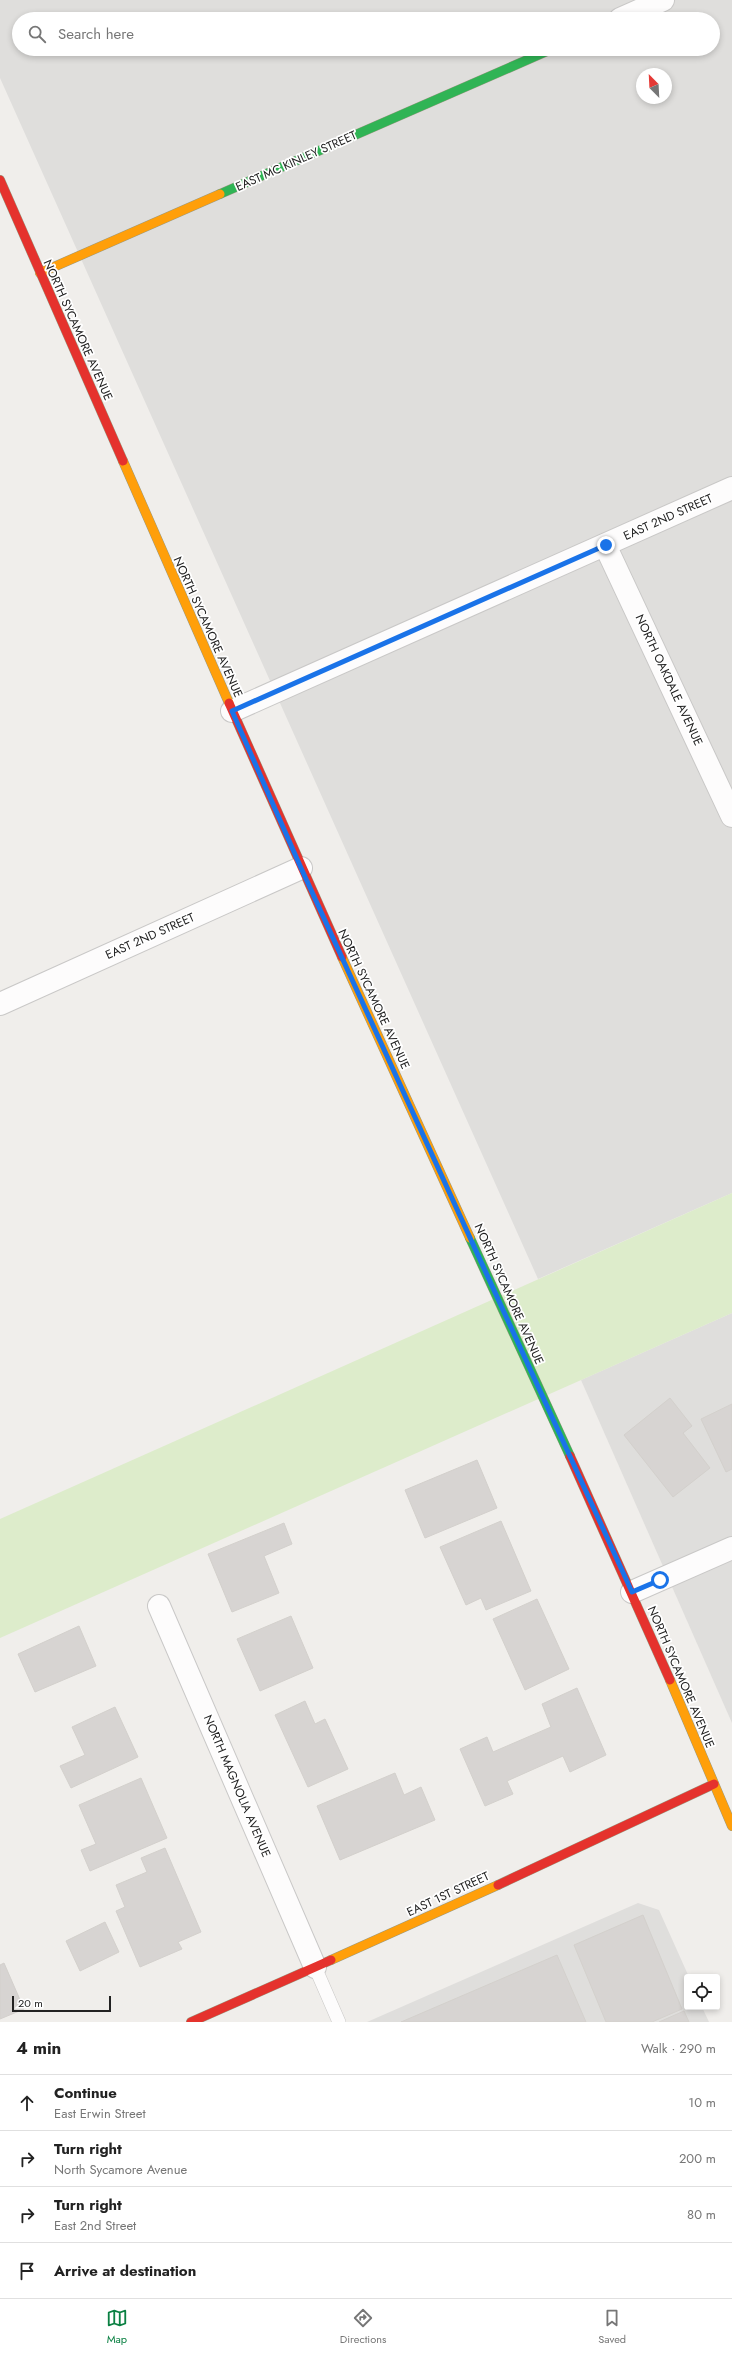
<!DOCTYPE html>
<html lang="en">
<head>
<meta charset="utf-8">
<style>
  :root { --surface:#fff; --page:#f6f6f6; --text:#222; --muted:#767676; --line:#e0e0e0; --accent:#0b8043 }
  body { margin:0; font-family:Jost,sans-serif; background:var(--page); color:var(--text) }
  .controls { position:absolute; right:12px; bottom:12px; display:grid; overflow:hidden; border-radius:4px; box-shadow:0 2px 6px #0003 }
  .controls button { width:36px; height:36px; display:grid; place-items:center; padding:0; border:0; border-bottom:1px solid var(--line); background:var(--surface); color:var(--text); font:20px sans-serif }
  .compass { position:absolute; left:636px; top:68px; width:36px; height:36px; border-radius:50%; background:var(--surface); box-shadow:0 2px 6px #0003; rotate:336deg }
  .scale { position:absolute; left:12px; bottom:10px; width:99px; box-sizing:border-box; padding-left:4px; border:2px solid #222; border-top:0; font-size:11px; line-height:14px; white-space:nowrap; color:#222; -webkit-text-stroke:3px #fff; paint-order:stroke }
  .stop { position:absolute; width:12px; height:12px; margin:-9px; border:3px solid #1a73e8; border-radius:50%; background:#fff }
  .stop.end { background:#1a73e8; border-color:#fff; box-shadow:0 1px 4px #0008 }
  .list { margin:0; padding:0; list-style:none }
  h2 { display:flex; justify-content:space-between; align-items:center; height:52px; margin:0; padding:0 16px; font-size:17px }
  h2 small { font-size:13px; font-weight:400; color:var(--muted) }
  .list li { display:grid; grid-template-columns:26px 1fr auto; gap:12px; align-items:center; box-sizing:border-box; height:56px; padding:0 16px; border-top:1px solid var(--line) }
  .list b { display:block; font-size:15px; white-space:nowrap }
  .list p { margin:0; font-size:13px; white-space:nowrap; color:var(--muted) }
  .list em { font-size:13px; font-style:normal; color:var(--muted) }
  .icon { flex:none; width:22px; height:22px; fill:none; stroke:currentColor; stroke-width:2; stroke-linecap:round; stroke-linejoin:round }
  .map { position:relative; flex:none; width:732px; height:2022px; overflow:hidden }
  .search { position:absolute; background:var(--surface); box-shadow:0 2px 6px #0003; left:12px; right:12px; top:12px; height:44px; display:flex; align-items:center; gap:10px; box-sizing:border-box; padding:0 14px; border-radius:22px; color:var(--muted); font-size:15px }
  .sheet { height:276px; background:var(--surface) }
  nav { display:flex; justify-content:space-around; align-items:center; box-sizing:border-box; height:56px; border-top:1px solid var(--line); background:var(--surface); font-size:11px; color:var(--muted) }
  nav a { display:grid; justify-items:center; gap:2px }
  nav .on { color:var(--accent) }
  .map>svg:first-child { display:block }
</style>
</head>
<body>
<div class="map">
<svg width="732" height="2022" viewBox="0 0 732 2022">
  <rect width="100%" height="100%" fill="#f0eeeb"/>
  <g fill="#dfdedc" fill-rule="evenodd">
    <path d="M0,0h732v1193l-194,86 -538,-1201zM19,19h694v30h-694zM642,74h24v24h-24z"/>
    <path d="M732,1313v410l-151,-343z"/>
    <path d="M638,1903l21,7 30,67h-2v30h15l7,15h-342z"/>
  </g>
  <path fill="#ddeccb" d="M732,1193v120l-732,325v-119z"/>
  <g fill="#d7d4d2" stroke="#d3d0cc">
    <path d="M670,1398l22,28 -9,7 27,35 -37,29 -49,-62z"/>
    <path d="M732,1404v65l-6,3 -25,-53z"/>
    <path d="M477,1460l20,48 -72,30 -20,-48z"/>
    <path d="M501,1521l30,70 -45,19 -5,-12 -15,7 -26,-58z"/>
    <path d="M284,1523l8,21 -28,12 15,37 -47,19 -24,-58z"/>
    <path d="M537,1599l32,70 -44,21 -32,-71z"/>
    <path d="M291,1616l22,52 -53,23 -23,-52z"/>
    <path d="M79,1626l17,40 -61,26 -17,-38z"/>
    <path d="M577,1688l29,67 -36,17 -7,-16 -56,25 6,13 -28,12 -25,-57 27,-12 6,15 58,-25 -9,-23z"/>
    <path d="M305,1701l10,23 10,-5 23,50 -40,18 -33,-72z"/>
    <path d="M115,1707l23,50 -67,31 -11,-22 25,-11 -13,-28z"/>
    <path d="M395,1773l9,22 17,-8 14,33 -95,40 -23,-54z"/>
    <path d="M141,1778l26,60 -77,33 -9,-21 15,-6 -17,-39z"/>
    <path d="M165,1848l36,84 -23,10 4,7 -42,18 -24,-56 9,-4 -9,-22 31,-13 -6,-14z"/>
    <path d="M643,1915l39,94 -30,13h-46l-32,-77z"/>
    <path d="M105,1922l14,30 -39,19 -14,-30z"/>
    <path d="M557,1955l29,67h-185z"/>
    <path d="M4,1963l20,46 -24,10v-54z"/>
    <path d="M684,2011l5,11h-30z"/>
  </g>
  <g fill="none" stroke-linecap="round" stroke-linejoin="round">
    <g stroke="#c9c8c7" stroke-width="14">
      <path id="lane" d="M315,1967l24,55"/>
    </g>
    <g stroke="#c9c8c7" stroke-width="24">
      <g id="street">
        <path d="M620,19l43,-19"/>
        <path d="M605,545l127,271"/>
        <path d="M232,711l500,-223"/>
        <path d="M0,1004l301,-136"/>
        <path d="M632,1592l100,-44"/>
        <path d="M159,1606l156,361"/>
      </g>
    </g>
    <g stroke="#999a82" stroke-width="10">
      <g id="fast">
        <path d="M220,194l332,-145"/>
        <path d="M470,1238l100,218"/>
      </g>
    </g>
    <g stroke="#999a82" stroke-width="10">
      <g id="slow">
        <path d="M40,273l180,-79"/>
        <path d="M123,461l106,242"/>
        <path d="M342,957l128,281"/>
        <path d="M670,1680l62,146"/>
        <path d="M331,1960l167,-75"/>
      </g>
    </g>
    <g stroke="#999a82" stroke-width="10">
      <g id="jam">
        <path d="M0,180l123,281"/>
        <path d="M229,703l113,254"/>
        <path d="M570,1456l100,224"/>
        <path d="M498,1885l216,-101"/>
        <path d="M191,2022l140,-62"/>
      </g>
    </g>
    <use href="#lane" stroke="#fdfcfc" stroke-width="13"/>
    <use href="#street" stroke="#fdfcfc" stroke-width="22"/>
    <use href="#fast" stroke="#30b455" stroke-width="9"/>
    <use href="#slow" stroke="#ff9f0a" stroke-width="9"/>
    <use href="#jam" stroke="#e5322d" stroke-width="9"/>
  </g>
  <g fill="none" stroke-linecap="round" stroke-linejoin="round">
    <path stroke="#1a73e8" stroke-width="5" d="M606,545l-374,166 69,157 331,724 28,-12"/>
  </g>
  <g text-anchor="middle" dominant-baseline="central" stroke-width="3.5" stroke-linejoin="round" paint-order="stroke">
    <g font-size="12" fill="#222" stroke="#fff">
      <text transform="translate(296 161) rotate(-24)">EAST MC KINLEY STREET</text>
      <text transform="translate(78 330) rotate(66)">NORTH SYCAMORE AVENUE</text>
      <text transform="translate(668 517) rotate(-24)">EAST 2ND STREET</text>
      <text transform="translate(208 627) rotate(66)">NORTH SYCAMORE AVENUE</text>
      <text transform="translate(669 680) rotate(65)">NORTH OAKDALE AVENUE</text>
      <text transform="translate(150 936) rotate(-24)">EAST 2ND STREET</text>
      <text transform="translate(374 999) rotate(65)">NORTH SYCAMORE AVENUE</text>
      <text transform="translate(509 1294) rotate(66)">NORTH SYCAMORE AVENUE</text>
      <text transform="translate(681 1677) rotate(67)">NORTH SYCAMORE AVENUE</text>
      <text transform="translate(237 1786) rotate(67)">NORTH MAGNOLIA AVENUE</text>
      <text transform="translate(448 1894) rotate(-25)">EAST 1ST STREET</text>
    </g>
  </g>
</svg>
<div class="controls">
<button><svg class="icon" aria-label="locate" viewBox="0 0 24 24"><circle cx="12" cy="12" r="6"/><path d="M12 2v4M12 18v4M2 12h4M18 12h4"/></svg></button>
</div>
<svg class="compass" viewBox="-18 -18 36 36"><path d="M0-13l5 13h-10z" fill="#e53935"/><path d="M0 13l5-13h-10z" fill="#767676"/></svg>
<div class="scale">20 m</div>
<div class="stop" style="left:660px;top:1580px"></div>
<div class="stop end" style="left:606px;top:545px"></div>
<div class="search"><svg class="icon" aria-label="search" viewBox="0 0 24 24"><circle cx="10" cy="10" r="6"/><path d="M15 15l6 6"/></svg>Search here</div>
</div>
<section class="sheet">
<h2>4 min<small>Walk · 290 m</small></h2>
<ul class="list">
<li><svg class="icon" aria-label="ahead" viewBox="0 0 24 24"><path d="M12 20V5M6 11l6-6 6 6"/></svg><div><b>Continue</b><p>East Erwin Street</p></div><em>10 m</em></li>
<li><svg class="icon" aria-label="right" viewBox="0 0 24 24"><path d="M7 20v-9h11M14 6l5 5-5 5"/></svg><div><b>Turn right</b><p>North Sycamore Avenue</p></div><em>200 m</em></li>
<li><svg class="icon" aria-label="right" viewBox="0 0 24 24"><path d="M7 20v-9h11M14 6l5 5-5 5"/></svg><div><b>Turn right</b><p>East 2nd Street</p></div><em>80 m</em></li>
<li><svg class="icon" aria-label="arrive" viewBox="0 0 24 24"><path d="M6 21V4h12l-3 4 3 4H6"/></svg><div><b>Arrive at destination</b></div></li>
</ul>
</section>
<nav>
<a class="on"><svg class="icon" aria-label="map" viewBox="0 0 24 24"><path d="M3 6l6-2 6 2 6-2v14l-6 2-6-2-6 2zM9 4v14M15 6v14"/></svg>Map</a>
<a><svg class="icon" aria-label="directions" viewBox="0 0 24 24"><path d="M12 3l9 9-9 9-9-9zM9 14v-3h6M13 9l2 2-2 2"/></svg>Directions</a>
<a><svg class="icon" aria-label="saved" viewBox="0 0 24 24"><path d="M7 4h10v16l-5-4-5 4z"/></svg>Saved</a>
</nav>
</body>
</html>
